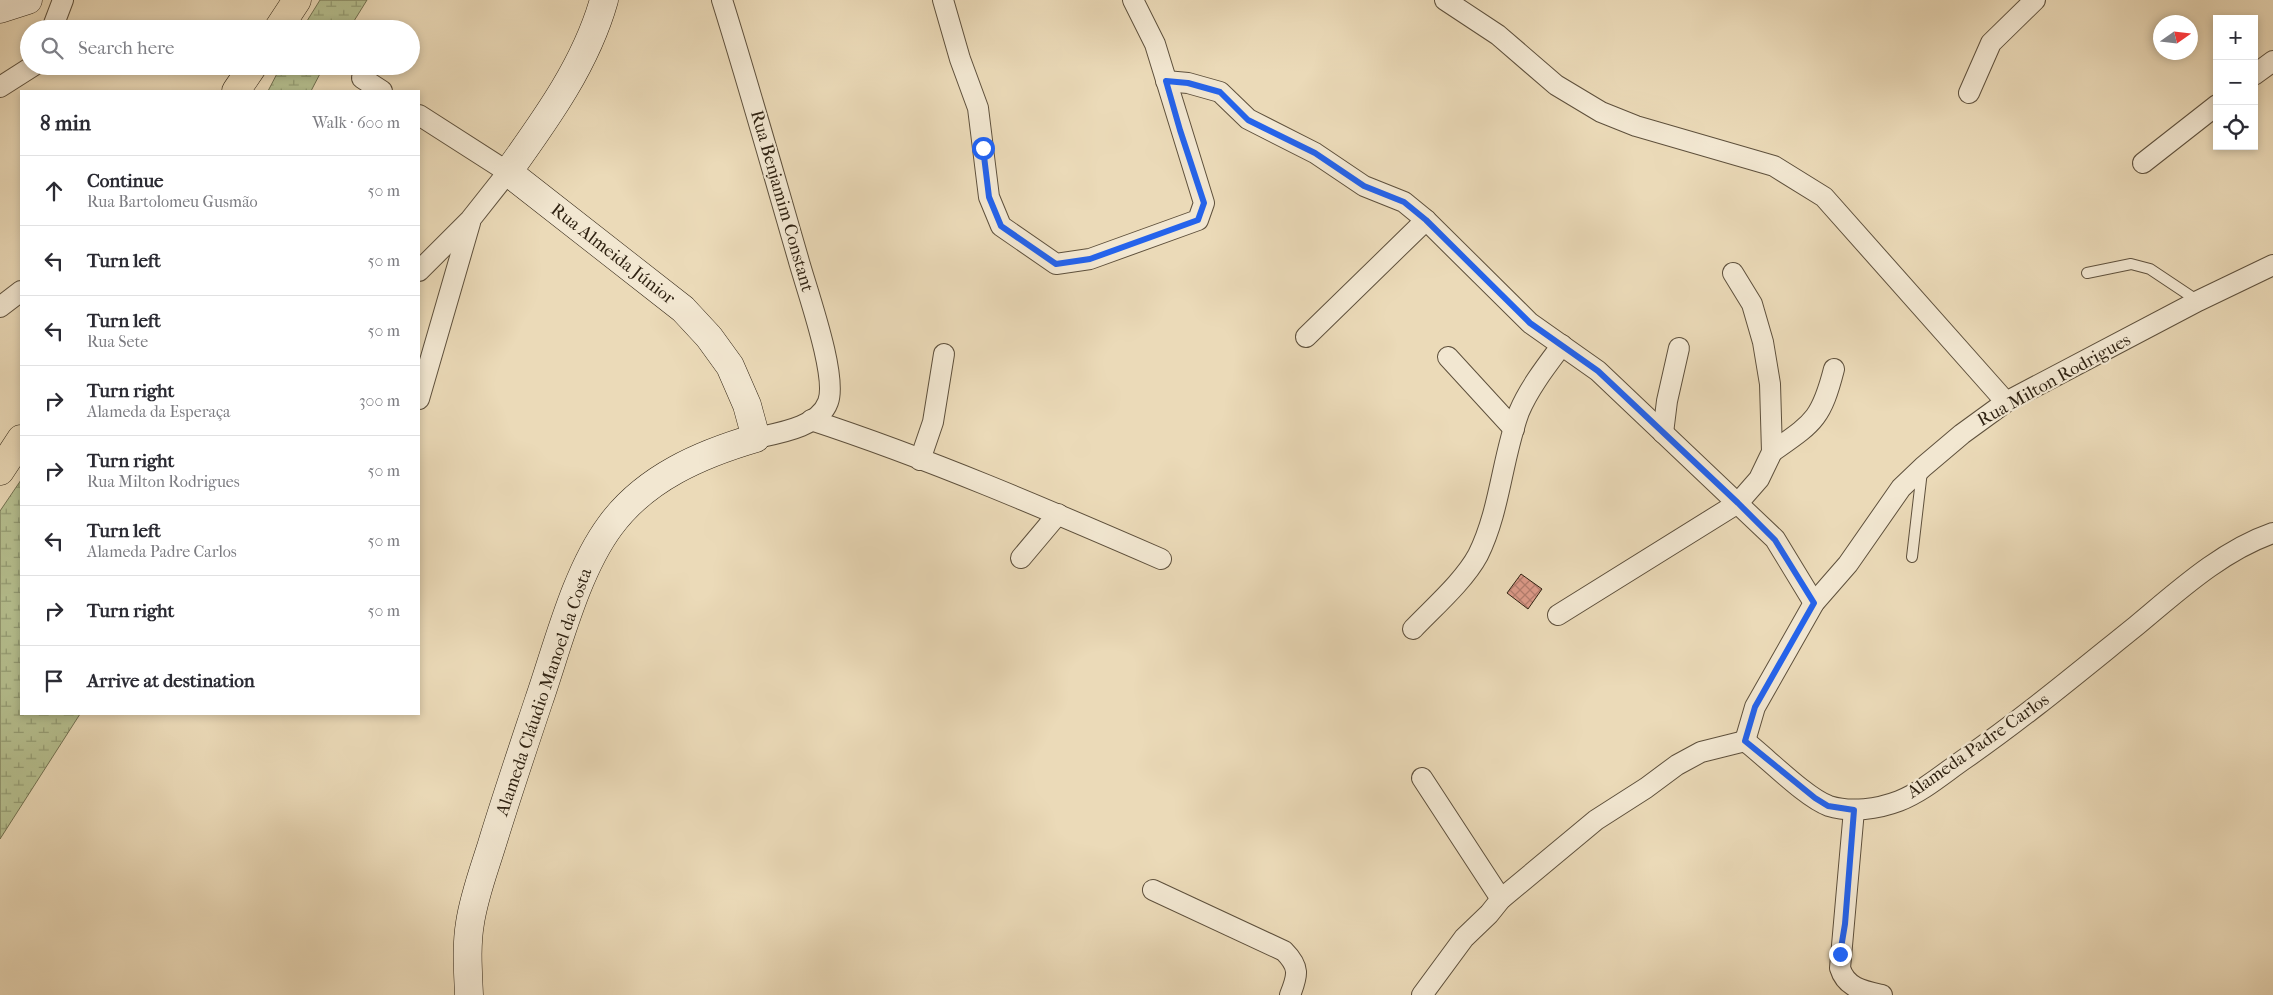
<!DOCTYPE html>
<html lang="en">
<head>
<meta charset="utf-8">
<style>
  :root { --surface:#fff; --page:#f7f7f7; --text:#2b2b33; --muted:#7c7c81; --line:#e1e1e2 }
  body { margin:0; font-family:"IM FELL French Canon",serif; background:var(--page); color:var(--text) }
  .controls { position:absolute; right:15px; top:15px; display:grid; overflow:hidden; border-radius:0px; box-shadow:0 2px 8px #0003 }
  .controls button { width:45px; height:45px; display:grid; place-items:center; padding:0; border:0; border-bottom:1px solid var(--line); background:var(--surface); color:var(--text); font:25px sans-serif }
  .compass { position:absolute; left:2153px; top:15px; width:45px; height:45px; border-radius:50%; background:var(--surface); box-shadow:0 2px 8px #0003; rotate:76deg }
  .stop { position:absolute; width:15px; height:15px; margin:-11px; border:4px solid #2563eb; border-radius:50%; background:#fff }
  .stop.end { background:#2563eb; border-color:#fff; box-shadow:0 1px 5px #0008 }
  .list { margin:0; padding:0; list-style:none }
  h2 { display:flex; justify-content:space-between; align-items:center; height:65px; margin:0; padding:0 20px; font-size:21px }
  h2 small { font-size:16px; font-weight:400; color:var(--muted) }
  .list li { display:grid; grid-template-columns:32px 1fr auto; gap:15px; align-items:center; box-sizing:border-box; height:70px; padding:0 20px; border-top:1px solid var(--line) }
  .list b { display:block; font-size:19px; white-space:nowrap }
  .list p { margin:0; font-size:16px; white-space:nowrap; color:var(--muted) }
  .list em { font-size:16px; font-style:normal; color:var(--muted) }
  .icon { flex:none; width:28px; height:28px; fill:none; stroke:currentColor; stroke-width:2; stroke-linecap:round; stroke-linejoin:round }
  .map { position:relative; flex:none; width:2273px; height:995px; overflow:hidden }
  .search { position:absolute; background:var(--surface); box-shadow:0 2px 8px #0003; left:20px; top:20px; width:400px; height:55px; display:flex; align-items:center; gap:12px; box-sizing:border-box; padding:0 18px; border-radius:28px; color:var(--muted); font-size:19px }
  .panel { position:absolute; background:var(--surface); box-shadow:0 2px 8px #0003; left:20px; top:90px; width:400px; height:625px; border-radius:0px }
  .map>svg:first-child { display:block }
</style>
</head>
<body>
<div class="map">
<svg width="2273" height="995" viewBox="0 0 2273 995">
  <defs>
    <pattern id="wetland-marsh" width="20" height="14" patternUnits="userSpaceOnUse" patternTransform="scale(1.25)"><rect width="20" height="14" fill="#b6c090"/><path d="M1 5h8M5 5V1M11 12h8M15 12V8" fill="none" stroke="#949c74"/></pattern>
    <pattern id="building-cross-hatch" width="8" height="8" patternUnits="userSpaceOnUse" patternTransform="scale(1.25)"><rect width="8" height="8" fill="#dc9a88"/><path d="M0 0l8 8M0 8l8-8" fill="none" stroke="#b37d6e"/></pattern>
  </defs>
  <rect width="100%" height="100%" fill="#ebdab8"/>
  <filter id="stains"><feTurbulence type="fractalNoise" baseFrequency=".004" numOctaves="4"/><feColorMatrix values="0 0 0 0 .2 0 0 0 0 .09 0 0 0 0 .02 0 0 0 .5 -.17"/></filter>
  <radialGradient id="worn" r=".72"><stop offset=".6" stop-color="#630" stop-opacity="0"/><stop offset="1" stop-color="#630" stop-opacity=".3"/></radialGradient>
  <g fill="url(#wetland-marsh)" stroke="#727151">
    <path d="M320,0h47l-18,29h-47z"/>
    <path d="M281,66h43l-13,25h-43z"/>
    <path d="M21,480v234h59l-80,125v-328z"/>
  </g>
  <path fill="url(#building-cross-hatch)" stroke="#2f2212" d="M1521,574l21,15 -14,20 -21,-16z"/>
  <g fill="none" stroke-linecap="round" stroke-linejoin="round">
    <g stroke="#5e503c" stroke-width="12">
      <g id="lane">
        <path d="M2087,273l44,-9 19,5 48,32"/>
        <path d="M1912,557l10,-86"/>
      </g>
    </g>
    <g stroke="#5e503c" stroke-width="22">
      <g id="street">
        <path d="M722,0c27,86 51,172 76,258 8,30 40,118 30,144 -9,25 -49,31 -72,36"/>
        <path d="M943,0l17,59 18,49 11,89 12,29 55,38 34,-5 108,-39 6,-17 -49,-159 -22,-44"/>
        <path d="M1445,0l53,35 58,50 45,27 35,14 138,40 50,31 182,205"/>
        <path d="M52,29l11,-29"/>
        <path d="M2254,75l19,-14"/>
        <path d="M362,78l20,13"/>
        <path d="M1166,81l22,2 32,9 28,27 67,34 49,33 40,16 22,18 104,103 68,48 177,168 39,64"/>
        <path d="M0,87l33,-21"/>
        <path d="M1969,93l22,-50 44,-43"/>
        <path d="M419,115l89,57 -38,48 -51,51"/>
        <path d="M2143,163l74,-58"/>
        <path d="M0,307l21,-16"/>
        <path d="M1306,337l120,-117"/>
        <path d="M1448,357l66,72"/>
        <path d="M419,399l51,-176"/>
        <path d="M811,420c119,39 235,89 350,139"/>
        <path d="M1663,433l4,-32 12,-53"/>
        <path d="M1772,452c41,-29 49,-32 62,-83"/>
        <path d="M920,460l13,-38 11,-68"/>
        <path d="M1021,558l37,-44"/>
        <path d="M1558,615l180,-112 21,-24 13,-27 -2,-68 -7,-42 -11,-38 -19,-31"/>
        <path d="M1413,629c21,-22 51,-48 65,-74 22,-44 24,-97 41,-143 10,-24 28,-47 43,-67"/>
        <path d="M1745,741l10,-34 59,-104 34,-39 53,-76 22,-21 39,-33 44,-32 192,-101 75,-36"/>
        <path d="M1422,778l79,121"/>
        <path d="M1854,810l-14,158c6,20 24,23 42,27"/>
        <path d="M1153,890l131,61c16,16 14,24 6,44"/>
        <path d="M1422,995l42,-57 25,-24 12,-15 95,-79 50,-32 31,-23 24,-13 44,-11c21,16 61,57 84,65 22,7 49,3 70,-5 25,-10 45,-28 67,-43 59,-41 114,-87 170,-132 41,-34 85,-75 137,-93"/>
      </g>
    </g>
    <g stroke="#2f2212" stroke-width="29">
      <g id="secondary">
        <path d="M0,9l28,-9"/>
        <path d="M469,995c-1,-24 -3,-48 1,-72 4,-27 14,-53 22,-79 15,-49 31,-96 47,-144 19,-55 37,-128 71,-174 35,-48 91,-72 146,-88l-9,-33 -17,-39 -21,-29 -26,-28 -175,-137c38,-53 78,-108 96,-172"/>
      </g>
    </g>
    <g stroke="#2f2212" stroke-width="29">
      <g id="primary">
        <path d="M278,29l19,-29"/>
        <path d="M236,91l17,-25"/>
        <path d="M0,471l21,-32"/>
      </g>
    </g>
    <use href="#lane" stroke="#f2e7d1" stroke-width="10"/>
    <use href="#street" stroke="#f2e7d1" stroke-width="20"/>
    <use href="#secondary" stroke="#f2e7d1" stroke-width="28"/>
    <use href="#primary" stroke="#ebdab8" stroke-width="28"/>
  </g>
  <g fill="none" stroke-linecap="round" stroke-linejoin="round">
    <path stroke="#2563eb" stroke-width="6" d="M983,148l6,49 12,29 55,38 34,-5 108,-39 6,-17 -24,-73 -14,-49 22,2 32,9 28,28 67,33 49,33 40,16 22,18 104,103 68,48 140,132 37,37 39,63 -59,104 -10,34 70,57 13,8 26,4 -9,114 -5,30"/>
  </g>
  <g text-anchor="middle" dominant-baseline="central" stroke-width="4.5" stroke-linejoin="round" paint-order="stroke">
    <g font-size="18" fill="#2f2212" stroke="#f2e7d1">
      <text transform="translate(782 201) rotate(74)">Rua Benjamim Constant</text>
      <text transform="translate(613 254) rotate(38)">Rua Almeida Júnior</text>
      <text transform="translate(2054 380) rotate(-29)">Rua Milton Rodrigues</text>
      <text transform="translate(544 692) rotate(-71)">Alameda Cláudio Manoel da Costa</text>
      <text transform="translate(1978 746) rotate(-35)">Alameda Padre Carlos</text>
    </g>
  </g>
  <rect width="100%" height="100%" filter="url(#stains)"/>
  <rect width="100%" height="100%" fill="url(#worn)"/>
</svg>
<div class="controls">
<button>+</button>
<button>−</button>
<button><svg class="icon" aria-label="locate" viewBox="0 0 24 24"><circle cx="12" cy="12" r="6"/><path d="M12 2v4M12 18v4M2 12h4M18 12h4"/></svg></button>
</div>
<svg class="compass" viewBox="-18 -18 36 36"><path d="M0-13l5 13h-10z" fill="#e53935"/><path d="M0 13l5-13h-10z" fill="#7c7c81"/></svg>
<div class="stop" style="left:983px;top:148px"></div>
<div class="stop end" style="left:1840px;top:954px"></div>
<div class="search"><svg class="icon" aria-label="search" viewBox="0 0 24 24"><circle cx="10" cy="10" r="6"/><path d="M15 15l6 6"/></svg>Search here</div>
<section class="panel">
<h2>8 min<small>Walk · 600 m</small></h2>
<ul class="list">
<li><svg class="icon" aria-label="ahead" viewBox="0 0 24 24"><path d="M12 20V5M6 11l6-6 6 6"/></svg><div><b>Continue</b><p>Rua Bartolomeu Gusmão</p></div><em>50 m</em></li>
<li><svg class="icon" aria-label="left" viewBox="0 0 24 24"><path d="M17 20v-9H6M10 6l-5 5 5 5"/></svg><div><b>Turn left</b></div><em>50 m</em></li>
<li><svg class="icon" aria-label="left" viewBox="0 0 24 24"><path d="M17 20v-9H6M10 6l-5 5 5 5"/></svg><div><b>Turn left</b><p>Rua Sete</p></div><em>50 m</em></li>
<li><svg class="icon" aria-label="right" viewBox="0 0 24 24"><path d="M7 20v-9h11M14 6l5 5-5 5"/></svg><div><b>Turn right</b><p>Alameda da Esperaça</p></div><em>300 m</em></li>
<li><svg class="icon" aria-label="right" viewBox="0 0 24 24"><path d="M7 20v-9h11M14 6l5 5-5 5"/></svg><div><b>Turn right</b><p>Rua Milton Rodrigues</p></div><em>50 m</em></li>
<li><svg class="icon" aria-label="left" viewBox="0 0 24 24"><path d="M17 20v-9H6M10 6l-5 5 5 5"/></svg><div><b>Turn left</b><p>Alameda Padre Carlos</p></div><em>50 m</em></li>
<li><svg class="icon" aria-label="right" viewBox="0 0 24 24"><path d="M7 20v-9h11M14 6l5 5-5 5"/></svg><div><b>Turn right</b></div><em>50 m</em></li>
<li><svg class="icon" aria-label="arrive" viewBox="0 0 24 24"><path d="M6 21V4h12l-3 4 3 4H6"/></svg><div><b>Arrive at destination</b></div></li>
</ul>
</section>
</div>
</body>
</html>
